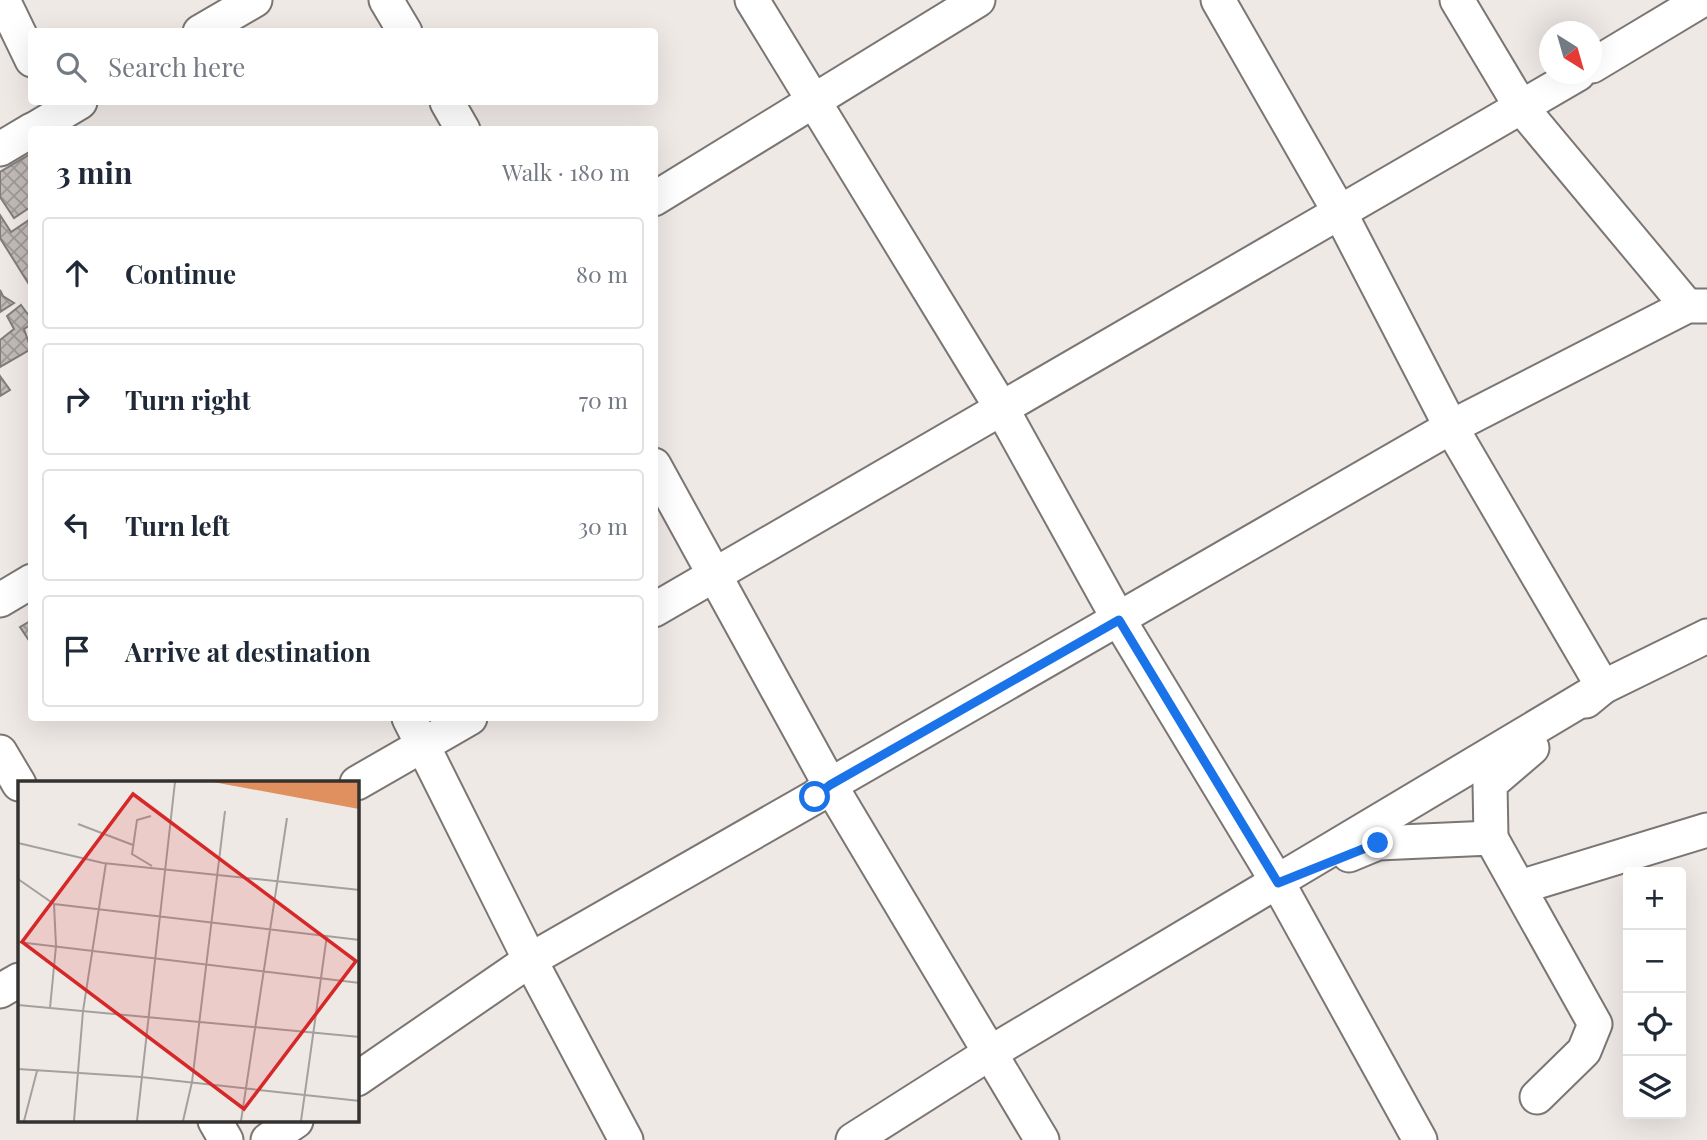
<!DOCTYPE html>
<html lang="en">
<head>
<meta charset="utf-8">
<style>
  :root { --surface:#fff; --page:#f6f6f7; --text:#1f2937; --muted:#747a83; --line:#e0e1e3 }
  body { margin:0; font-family:"Playfair Display",serif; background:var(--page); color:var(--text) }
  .controls { position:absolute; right:21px; bottom:21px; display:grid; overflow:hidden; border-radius:7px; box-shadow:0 7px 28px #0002 }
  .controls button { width:63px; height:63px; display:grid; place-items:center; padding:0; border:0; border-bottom:2px solid var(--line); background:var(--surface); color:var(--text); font:35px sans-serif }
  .compass { position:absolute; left:1539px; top:21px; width:63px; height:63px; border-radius:50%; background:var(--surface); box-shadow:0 7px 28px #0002; rotate:143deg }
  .stop { position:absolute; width:21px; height:21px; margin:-16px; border:5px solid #1a73e8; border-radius:50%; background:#fff }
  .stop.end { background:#1a73e8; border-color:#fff; box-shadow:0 2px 7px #0008 }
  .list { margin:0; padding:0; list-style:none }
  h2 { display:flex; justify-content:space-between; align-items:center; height:91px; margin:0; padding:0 28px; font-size:30px }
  h2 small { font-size:23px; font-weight:400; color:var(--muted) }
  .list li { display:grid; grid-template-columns:46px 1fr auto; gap:21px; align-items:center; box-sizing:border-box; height:112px; margin:0 14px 14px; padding:0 14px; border:2px solid var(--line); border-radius:7px }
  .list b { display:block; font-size:26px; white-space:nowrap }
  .list em { font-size:23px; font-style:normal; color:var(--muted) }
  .icon { flex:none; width:38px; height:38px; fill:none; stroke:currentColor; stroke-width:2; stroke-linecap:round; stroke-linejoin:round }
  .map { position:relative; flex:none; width:1707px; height:1140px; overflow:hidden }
  .search { position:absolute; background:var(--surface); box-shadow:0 7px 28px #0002; left:28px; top:28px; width:630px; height:77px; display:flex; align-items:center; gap:18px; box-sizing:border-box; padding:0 24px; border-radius:7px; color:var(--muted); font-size:26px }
  .panel { position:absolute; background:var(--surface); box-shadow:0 7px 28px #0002; left:28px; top:126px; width:630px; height:595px; border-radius:7px }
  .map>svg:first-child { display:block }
</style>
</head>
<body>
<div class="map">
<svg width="1707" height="1140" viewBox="0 0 1707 1140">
  <defs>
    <pattern id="building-cross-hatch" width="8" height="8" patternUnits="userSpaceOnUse" patternTransform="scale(1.75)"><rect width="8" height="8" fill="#c1bbb8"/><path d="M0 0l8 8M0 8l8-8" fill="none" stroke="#9e9996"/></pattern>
  </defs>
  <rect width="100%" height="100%" fill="#efe9e6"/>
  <g fill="url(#building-cross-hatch)" stroke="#827d7a" stroke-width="2">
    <path d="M32,153v53l-18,12 -14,-21v-25z"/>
    <path d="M0,215l11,17 21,-14 -2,68 -30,-48z"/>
    <path d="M0,290l3,6 11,7 -14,9z"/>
    <path d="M21,305l11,15v4l-8,5 7,20 -31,18v-27l14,-11 -7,-13z"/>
    <path d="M0,376l10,14 -10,6z"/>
    <path d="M32,620v25l-12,-18z"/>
  </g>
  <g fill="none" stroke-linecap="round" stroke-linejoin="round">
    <g stroke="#7b7673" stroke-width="37">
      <g id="minor">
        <path d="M3,0l29,60"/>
        <path d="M386,0l19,32"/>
        <path d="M752,0l250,409 117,211 159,263 142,257"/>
        <path d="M1218,0l122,213 111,214 152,260 -17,14"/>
        <path d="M1457,0l64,107 166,199"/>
        <path d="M200,32l55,-32"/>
        <path d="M1592,66l110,-66"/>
        <path d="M447,102l16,28"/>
        <path d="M33,130l47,-28"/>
        <path d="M0,149l32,-19"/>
        <path d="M654,199l324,-199"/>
        <path d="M654,465l176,320 212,355"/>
        <path d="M0,600l32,-19"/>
        <path d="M654,610l924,-536"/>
        <path d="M409,718l121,242 96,180"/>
        <path d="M0,752l19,32"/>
        <path d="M357,783l113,-65"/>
        <path d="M1491,838l-1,-54 42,-36"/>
        <path d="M1349,855l29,-12 113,-5 104,186 -11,27 -47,46"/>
        <path d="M1520,887l187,-57"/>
        <path d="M0,991l19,-11"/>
        <path d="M357,1079l173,-119 285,-163 15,-12 621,-358 236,-121h20"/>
        <path d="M215,1121l11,19"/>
        <path d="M268,1140l28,-19"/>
        <path d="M853,1140l137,-87 613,-366 104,-51"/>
      </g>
    </g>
    <use href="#minor" stroke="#fff" stroke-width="33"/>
  </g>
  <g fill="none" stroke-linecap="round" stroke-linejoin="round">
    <path stroke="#1a73e8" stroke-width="9" d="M815,797l15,-12 289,-165 159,263 100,-40"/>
  </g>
  <g transform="translate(18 781)">
    <rect width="341" height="341" fill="#efe9e6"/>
    <path d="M195,1h146v27z" fill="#e08f5e"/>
    <path fill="none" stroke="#a4a09e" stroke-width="2" d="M133,35l-14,4 -5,34 20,12M60,43l55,21M0,62l85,20 257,27M0,98l36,25 306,36M0,161l342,41M0,224l342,32M32,227l6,-62 -2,-42M0,288l123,8 219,24M6,340l13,-50M56,340l9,-110 23,-148M119,340l38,-339M165,340l9,-39 33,-271M223,340l46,-303M283,340l26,-186"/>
    <path fill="#d62828" fill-opacity="0.15" stroke="#d62828" stroke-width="3.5" d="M115,13l223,167 -112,148 -222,-167z"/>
    <rect width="341" height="341" fill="none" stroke="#343231" stroke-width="3.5"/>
  </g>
</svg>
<div class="controls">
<button>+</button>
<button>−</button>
<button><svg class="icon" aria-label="locate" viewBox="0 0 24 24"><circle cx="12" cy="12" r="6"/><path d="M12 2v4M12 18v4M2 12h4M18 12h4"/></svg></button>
<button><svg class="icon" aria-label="layers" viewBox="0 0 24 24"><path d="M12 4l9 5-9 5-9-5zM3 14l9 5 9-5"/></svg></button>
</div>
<svg class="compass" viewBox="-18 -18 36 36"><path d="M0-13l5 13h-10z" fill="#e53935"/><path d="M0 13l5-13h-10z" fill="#747a83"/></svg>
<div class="stop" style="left:815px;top:797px"></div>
<div class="stop end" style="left:1378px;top:843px"></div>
<div class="search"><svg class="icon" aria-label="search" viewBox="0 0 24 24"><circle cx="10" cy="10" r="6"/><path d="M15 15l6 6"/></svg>Search here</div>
<section class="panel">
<h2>3 min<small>Walk · 180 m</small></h2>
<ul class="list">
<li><svg class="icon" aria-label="ahead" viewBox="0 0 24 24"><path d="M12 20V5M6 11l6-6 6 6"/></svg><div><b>Continue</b></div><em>80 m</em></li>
<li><svg class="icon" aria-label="right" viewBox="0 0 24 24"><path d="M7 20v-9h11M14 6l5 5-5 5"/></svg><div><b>Turn right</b></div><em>70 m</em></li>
<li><svg class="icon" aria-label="left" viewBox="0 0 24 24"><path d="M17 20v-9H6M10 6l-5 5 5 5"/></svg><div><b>Turn left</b></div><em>30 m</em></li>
<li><svg class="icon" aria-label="arrive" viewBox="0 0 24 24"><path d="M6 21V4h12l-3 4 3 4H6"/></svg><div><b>Arrive at destination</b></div></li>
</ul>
</section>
</div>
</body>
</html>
